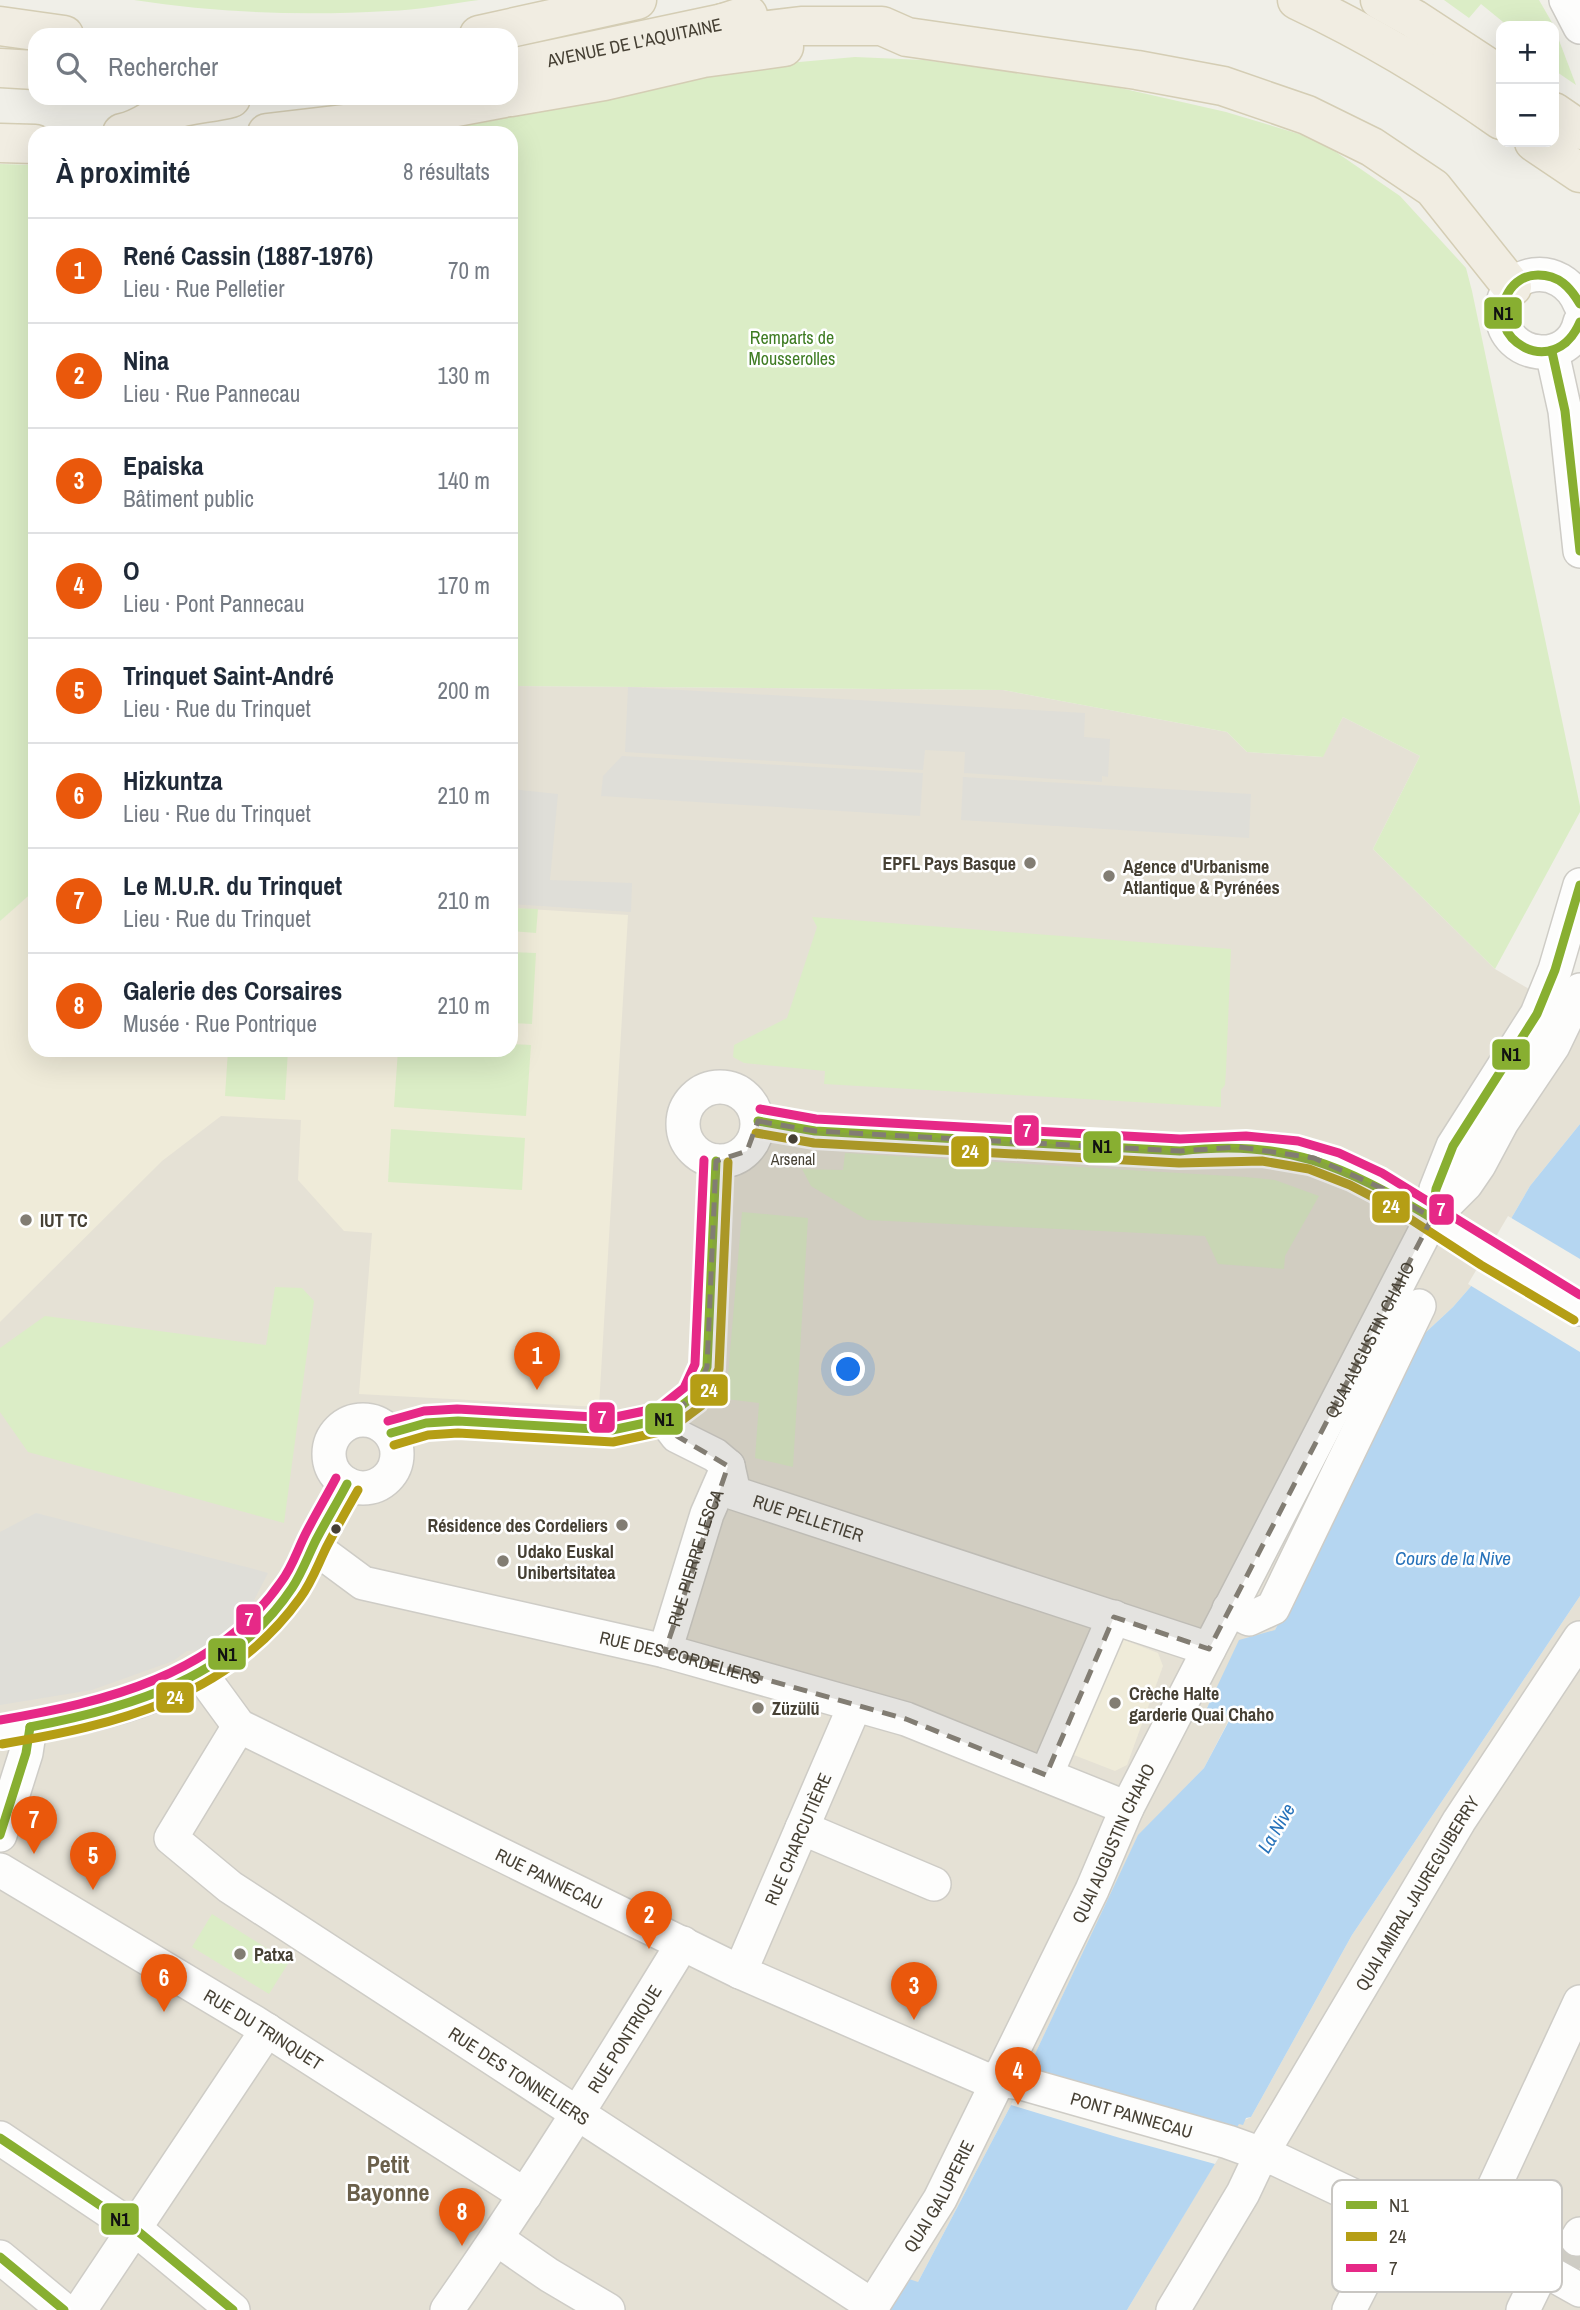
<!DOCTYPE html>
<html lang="fr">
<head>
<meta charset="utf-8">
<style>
  :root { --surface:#fff; --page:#f2f2f3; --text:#1f2937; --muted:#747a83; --line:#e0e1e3; --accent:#ea580c }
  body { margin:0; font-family:"Archivo Narrow",sans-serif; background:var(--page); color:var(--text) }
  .controls { position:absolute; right:21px; top:21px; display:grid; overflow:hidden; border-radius:14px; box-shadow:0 7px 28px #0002 }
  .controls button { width:63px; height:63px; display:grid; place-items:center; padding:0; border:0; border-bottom:2px solid var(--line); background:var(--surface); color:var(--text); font:35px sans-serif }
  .you { position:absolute; left:849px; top:1370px; width:24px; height:24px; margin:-18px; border:5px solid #fff; border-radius:50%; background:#1a73e8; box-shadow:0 0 0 10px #1a73e833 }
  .badge { display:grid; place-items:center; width:46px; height:46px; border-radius:50%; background:var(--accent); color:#fff; font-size:23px; font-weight:700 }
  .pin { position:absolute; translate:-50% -58px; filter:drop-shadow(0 2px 4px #0008) }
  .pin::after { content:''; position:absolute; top:37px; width:24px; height:21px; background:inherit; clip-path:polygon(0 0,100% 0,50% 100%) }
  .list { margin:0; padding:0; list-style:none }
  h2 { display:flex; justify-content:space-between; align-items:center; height:91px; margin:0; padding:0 28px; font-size:30px }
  h2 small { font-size:23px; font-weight:400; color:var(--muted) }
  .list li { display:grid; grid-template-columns:46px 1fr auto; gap:21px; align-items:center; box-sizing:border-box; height:105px; padding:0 28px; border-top:2px solid var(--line) }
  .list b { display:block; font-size:26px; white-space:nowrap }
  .list p { margin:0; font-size:23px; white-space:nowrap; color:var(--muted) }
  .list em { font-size:23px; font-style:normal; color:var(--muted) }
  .icon { flex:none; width:38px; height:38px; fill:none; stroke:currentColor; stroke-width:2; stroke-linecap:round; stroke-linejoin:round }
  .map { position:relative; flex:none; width:1580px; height:2310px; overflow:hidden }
  .search { position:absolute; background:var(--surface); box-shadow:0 7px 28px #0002; left:28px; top:28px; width:490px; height:77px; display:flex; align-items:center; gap:18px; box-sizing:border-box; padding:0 24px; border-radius:21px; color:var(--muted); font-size:26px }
  .panel { position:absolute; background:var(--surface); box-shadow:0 7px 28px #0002; left:28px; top:126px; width:490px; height:931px; border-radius:21px }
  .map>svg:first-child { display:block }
</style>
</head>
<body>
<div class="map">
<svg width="1580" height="2310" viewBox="0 0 1580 2310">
  <rect width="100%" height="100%" fill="#f0efe8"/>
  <g fill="#e5e1d5">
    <path d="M511,686l492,4 224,42 20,20 75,5 21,-40 77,39 -47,93 122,120 85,50v105l-50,62 -57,98 -20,23 -29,27 -149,296 -68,77 24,9 -27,52 -66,68 -127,269 -93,177 -30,28h-888v-1389l35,-31v160h476z"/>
    <path d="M1580,1596v714h-453l112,-187 12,-6 101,-182z"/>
  </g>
  <g fill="#efebd9">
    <path d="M35,890v160h476v-142l117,7 -29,492 -240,-13 13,-161 -28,-2 -46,-51 3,-60 -80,-4 -59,45 -162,161v-401z"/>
    <path d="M1111,1635l47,18 5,13 -36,99 -12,6 -54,-21z"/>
  </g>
  <g fill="#dbedc6">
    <path d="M134,0h345c-30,4 -61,10 -91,11 -85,5 -170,2 -254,-11z"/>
    <path d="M1444,0h95l15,26h-46l-27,-22 -12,14z"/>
    <path d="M1554,27l22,58 -22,-15z"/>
    <path d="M855,57l69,3 192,27 110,25 83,25 24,13 67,46 66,72 6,23 108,515v6l-85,157 -122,-120 47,-93 -77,-39 -20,40 -76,-5 -20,-20 -224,-42 -492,-4v-553h-115l91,-12 201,-44 89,-13z"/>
    <path d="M0,164l35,1v725l-35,31z"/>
    <path d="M511,908l27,1 -2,24 -25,-2z"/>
    <path d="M812,917l419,32 -5,122 -1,14 -4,5v17l-397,-23 1,-13 -81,-8 -11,-6 1,-12 53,-27 30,-91z"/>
    <path d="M511,952l25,1 -4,71 -21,-1z"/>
    <path d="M511,1044l20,1 -5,71 -132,-9 4,-57h113z"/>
    <path d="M228,1050h60l-3,50 -60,-4z"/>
    <path d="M391,1129l134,9 -3,52 -134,-8z"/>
    <path d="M845,1153l401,24 29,3 44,16 -34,60 -1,13 -66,-5 -13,-28 -338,-16 -56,-34 -9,-17 41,1z"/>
    <path d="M742,1212l66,6 -15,249 -38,-9 4,-55 -33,-4z"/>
    <path d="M275,1287l27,1 12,13 -30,222 -256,-71 -28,-40v-64l45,-32 221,29z"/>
    <path d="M212,1914l77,48 -20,32 -77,-47z"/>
  </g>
  <g fill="#dfded8">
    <path d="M628,687l457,26 -1,24 26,2 -2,38 -6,-1v6l-138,-9 1,-21 -40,-2 -2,20 -298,-18z"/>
    <path d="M622,756l301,17 -3,43 -319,-20 2,-20z"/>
    <path d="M963,777l288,17 -2,44 -288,-18z"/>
    <path d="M511,789l47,5 -8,86 82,3 -1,29 -120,-8z"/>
    <path d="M36,1513l218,56 14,4 -22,43 -47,34 -12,1 -14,10 -81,29 -92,15v-173z"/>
  </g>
  <path fill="#b5d6f1" d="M1580,1124v472l-228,339 -101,182 -5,1 -3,7 -4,-1 -112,186h-239l18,-32 12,4 93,-177 127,-270 66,-67 27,-51 -24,-9 32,-68 36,-10 149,-296 29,-27 20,-23 57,-98z"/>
  <g fill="#f0efe8">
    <path d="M1508,1216l72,43v93l-112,-68z"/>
    <path d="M1028,2067l209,60 -22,37 -95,-26 -109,-33z"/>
  </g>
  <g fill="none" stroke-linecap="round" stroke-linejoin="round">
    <path stroke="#ceccc4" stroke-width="33" stroke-dasharray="33 17" stroke-linecap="butt" d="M1563,2264l14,-25"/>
    <g stroke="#ceccc6" stroke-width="36">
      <g id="minor">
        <path d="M1566,0l14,27"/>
        <path d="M1580,304c-18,-45 -79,-36 -78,10 2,45 68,53 78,8"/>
        <path d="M1552,352l13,59 15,140"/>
        <circle cx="720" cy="1124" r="37"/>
        <path d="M758,1121l57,10 365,20c44,-3 88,-6 132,6 59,17 112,56 163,89 34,22 70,42 105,63"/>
        <path d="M1432,1218l4,-29 17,-43 84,-132 18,-44 25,-85"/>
        <path id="s1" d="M664,1419l13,17 38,19 13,11 6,27 475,156"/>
        <circle cx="363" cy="1454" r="34"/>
        <path d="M391,1433l35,-10 32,-2 154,9 52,-11 30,-23 13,-29 9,-206"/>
        <path id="s2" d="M313,1546l50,37 302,68 241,68 221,89"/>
        <path d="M1229,1609l20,10 24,-11 146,-302"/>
        <path id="s3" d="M665,1651l42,-137 21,-48"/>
        <path id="s4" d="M201,1674l38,52 501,246 243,106 38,5 207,59 50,18 116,55 75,26 86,35 25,14"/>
        <path id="s5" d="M239,1726l-68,112 59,49 643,419"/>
        <path d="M0,1732c97,-16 185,-32 257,-104 15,-15 31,-31 41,-49 7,-11 10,-23 16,-34 10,-21 22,-41 33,-61"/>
        <path d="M1046,1775l68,-158"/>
        <path d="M802,1828l132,56"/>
        <path d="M0,1835l26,-82 4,-26"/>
        <path id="s6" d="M0,1870l254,152 271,173"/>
        <path id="s7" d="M740,1972l115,-267"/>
        <path d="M0,2138l134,90 99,82"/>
        <path d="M497,2239l52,36 59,35"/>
        <path d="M1577,2239l3,-5"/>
        <path d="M1469,2241l111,-239"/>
        <path d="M0,2257l64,53"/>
        <path d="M80,2310l187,-280"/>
        <path id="s8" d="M447,2310c84,-120 160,-243 236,-367"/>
        <path id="s9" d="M870,2310l70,-111 152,-309 35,-82 305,-590 34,-34 13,-19 23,-43 51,-76 27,-56"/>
        <path id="s10" d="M1173,2310l70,-117 18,-38 198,-334 121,-183"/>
        <path d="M1349,2310l36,-70 9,-25"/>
        <path d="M1523,2310l19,-39"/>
      </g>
    </g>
    <g stroke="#d4cdb4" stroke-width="41">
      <g id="major">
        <path d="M1297,0c72,34 139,74 204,120"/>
        <path d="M1380,0l34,19 87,57"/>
        <path d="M723,23l29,9 49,-6h81l25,11 230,33 86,16 84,29 65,32 61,41 79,99"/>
        <path d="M0,26l64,9"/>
        <path d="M479,35l158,-35"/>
        <path d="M0,68l35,2"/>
        <path id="s11" d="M511,68l212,-45 25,-8"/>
        <path d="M511,97l93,-16 99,-23 81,-11"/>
        <path d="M1554,112l26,18"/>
        <path d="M122,133c18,-3 29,-14 45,-21 21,-9 43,-8 64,-14"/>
        <path d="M267,133l136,-16 101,-19"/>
        <path d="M1534,142l46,31"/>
        <path d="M0,143l35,1"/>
      </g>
    </g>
    <use href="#minor" stroke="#fdfdfc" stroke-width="33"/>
    <use href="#major" stroke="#f1ede2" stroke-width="38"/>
    <g stroke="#fff" stroke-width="14">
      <g id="bus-1">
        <path d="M1580,304c-10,-17 -21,-29 -42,-29 -13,0 -24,7 -30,18 -27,45 46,90 72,29"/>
        <path d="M1552,352l13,59 15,140"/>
        <path d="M758,1121l57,10 365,20c107,-12 162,14 252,67"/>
        <path d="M1432,1218l4,-29 17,-43 84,-132 18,-44 25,-85"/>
        <path d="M391,1433l35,-10 32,-2 154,9 52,-11 30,-23 13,-29 9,-206"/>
        <path d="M30,1727c100,-19 202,-49 262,-139 10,-15 16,-32 24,-48 10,-19 21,-37 31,-56"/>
        <path d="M0,1835l26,-82 4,-26"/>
        <path d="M0,2138l134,90 99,82"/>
        <path d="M0,2257l64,53"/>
      </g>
    </g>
    <g stroke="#fff" stroke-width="14">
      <g id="bus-2">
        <path d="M756,1133l58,10 365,20 83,-2 47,8 41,16 40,21 91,59 93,55"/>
        <path d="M394,1445l34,-10 30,-2 155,9 56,-12 32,-24 18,-37 9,-207"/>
        <path d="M2,1744c114,-19 226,-46 298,-146 12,-16 18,-34 27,-52 10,-19 20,-37 31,-56"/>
      </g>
    </g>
    <g stroke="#fff" stroke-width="14">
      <g id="bus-3">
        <path d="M760,1109l56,10 364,20 66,-3 52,5 41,12 43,20 198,122"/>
        <path d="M388,1421l36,-10 33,-2 154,9 48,-10 25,-20 11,-24 9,-204"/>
        <path d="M0,1720c105,-18 216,-44 281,-138 11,-14 16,-31 24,-47 10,-20 21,-38 31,-57"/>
      </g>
    </g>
    <use href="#bus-1" stroke="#88af31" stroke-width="9"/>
    <use href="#bus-2" stroke="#b59e15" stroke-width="9"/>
    <use href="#bus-3" stroke="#e62987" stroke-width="9"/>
  </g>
  <path fill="#827d73" fill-opacity="0.2" stroke="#827d73" stroke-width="5" stroke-dasharray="14 9" stroke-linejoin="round" d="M758,1121l57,10 365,20 59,-4 75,11 72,32 46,28 -223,431 -95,-32 -68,158 -140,-56 -241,-68 63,-185 -51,-30 -13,-17 30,-23 13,-29 9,-206 31,-10z"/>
  <g fill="#827d73" stroke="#fff" stroke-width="2.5">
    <circle cx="1030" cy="863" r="7"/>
    <circle cx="1109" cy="876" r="7"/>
    <circle cx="26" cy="1220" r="7"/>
    <circle cx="622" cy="1525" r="7"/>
    <circle cx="503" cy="1561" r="7"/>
    <circle cx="1115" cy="1703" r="7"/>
    <circle cx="758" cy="1708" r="7"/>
    <circle cx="240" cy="1954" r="7"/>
  </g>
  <g fill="#464034" stroke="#fff" stroke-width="2.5">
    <circle cx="793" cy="1139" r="6"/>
    <circle cx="336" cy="1529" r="6"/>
  </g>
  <g text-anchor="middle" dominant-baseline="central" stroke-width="5" stroke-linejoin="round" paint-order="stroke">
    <g font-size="16" fill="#464034" stroke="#fff">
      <text x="793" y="1159">Arsenal</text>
    </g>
    <g font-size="18" fill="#464034" stroke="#fff">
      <text stroke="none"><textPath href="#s11" startOffset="126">AVENUE DE L'AQUITAINE</textPath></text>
      <text stroke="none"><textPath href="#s9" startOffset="1092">QUAI AUGUSTIN CHAHO</textPath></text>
      <text stroke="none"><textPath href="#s1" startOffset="187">RUE PELLETIER</textPath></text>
      <text stroke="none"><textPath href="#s3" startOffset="98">RUE PIERRE LESCA</textPath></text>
      <text stroke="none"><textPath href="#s2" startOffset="388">RUE DES CORDELIERS</textPath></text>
      <text stroke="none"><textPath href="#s7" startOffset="145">RUE CHARCUTIÈRE</textPath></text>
      <text stroke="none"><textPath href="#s9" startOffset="527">QUAI AUGUSTIN CHAHO</textPath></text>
      <text stroke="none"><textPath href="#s4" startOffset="410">RUE PANNECAU</textPath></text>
      <text stroke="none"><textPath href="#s10" startOffset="483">QUAI AMIRAL JAUREGUIBERRY</textPath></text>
      <text stroke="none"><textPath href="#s6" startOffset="308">RUE DU TRINQUET</textPath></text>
      <text stroke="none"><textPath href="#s8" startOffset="324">RUE PONTRIQUE</textPath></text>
      <text stroke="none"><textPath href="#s5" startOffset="553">RUE DES TONNELIERS</textPath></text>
      <text stroke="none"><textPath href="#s4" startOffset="1041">PONT PANNECAU</textPath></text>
      <text stroke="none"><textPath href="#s9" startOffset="133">QUAI GALUPERIE</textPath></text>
    </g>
    <g font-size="18" fill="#3f7c23" stroke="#fff">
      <text x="792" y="337">Remparts de<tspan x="792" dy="21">Mousserolles</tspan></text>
    </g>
    <g font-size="18" font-weight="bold" fill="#464034" stroke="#fff" text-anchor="start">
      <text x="1016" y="863" text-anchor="end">EPFL Pays Basque</text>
      <text x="1123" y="866">Agence d'Urbanisme<tspan x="1123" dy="21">Atlantique &amp; Pyrénées</tspan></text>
      <text x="40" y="1220">IUT TC</text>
      <text x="608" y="1525" text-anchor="end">Résidence des Cordeliers</text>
      <text x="517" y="1551">Udako Euskal<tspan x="517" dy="21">Unibertsitatea</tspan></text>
      <text x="1129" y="1693">Crèche Halte<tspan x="1129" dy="21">garderie Quai Chaho</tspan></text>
      <text x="772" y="1708">Züzülü</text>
      <text x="254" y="1954">Patxa</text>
    </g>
    <g font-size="19" font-style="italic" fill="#2672ba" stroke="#fff">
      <text x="1453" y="1558">Cours de la Nive</text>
      <text transform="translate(1276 1828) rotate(-59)">La Nive</text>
    </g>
    <g font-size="24" font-weight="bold" fill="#6a5f4a" stroke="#fff">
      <text x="388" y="2164">Petit<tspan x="388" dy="28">Bayonne</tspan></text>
    </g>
  </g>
  <rect x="1332" y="2180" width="230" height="112" rx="10" fill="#fff" stroke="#c8c6c2" stroke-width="2"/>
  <rect x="1346" y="2201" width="31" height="8" fill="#88af31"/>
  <rect x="1346" y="2232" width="31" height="9" fill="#b59e15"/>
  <rect x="1346" y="2264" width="31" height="8" fill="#e62987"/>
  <g font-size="19" fill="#464034">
    <text x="1389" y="2212">N1</text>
    <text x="1389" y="2243">24</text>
    <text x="1389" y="2275">7</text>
  </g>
  <g stroke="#fff" stroke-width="2.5">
    <rect x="1483" y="296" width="40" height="34" rx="7" fill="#88af31"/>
    <rect x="1491" y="1038" width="40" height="33" rx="7" fill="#88af31"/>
    <rect x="1013" y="1114" width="27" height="33" rx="7" fill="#e62987"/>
    <rect x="1082" y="1130" width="40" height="34" rx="7" fill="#88af31"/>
    <rect x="950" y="1135" width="40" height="33" rx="7" fill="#b59e15"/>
    <rect x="1371" y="1190" width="40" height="34" rx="7" fill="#b59e15"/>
    <rect x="1428" y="1193" width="27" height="33" rx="7" fill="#e62987"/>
    <rect x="689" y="1373" width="40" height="34" rx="7" fill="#b59e15"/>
    <rect x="588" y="1401" width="28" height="33" rx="7" fill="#e62987"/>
    <rect x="644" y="1402" width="40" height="34" rx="7" fill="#88af31"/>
    <rect x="235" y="1603" width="27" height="33" rx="7" fill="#e62987"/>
    <rect x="207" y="1637" width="40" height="34" rx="7" fill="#88af31"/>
    <rect x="155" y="1681" width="40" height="33" rx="7" fill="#b59e15"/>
    <rect x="100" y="2202" width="40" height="34" rx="7" fill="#88af31"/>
  </g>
  <g font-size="19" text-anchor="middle" font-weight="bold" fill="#fff">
    <text x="1027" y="1137">7</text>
    <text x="970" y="1158">24</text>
    <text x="1391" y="1213">24</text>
    <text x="1441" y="1216">7</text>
    <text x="709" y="1397">24</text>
    <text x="602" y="1424">7</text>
    <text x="249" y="1626">7</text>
    <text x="175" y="1704">24</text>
  </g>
  <g font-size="19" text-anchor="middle" font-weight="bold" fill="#111">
    <text x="1503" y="320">N1</text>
    <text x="1511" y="1061">N1</text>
    <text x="1102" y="1153">N1</text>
    <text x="664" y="1426">N1</text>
    <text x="227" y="1661">N1</text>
    <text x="120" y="2226">N1</text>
  </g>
</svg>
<div class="controls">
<button>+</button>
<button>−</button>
</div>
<div class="you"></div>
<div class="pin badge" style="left:537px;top:1390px">1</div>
<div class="pin badge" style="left:649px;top:1949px">2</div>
<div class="pin badge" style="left:914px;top:2020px">3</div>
<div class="pin badge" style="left:1018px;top:2105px">4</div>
<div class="pin badge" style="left:93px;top:1890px">5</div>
<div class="pin badge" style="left:164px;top:2012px">6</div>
<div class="pin badge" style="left:34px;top:1854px">7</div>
<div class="pin badge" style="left:462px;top:2246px">8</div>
<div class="search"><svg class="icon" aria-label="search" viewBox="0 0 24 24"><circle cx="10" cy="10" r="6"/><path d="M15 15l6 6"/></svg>Rechercher</div>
<section class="panel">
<h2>À proximité<small>8 résultats</small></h2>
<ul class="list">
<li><span class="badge">1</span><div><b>René Cassin (1887-1976)</b><p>Lieu · Rue Pelletier</p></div><em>70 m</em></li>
<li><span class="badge">2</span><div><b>Nina</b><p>Lieu · Rue Pannecau</p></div><em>130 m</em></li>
<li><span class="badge">3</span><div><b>Epaiska</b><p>Bâtiment public</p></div><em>140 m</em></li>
<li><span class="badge">4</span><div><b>O</b><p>Lieu · Pont Pannecau</p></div><em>170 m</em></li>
<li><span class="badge">5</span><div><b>Trinquet Saint-André</b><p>Lieu · Rue du Trinquet</p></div><em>200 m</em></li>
<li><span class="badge">6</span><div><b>Hizkuntza</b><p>Lieu · Rue du Trinquet</p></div><em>210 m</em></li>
<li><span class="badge">7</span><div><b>Le M.U.R. du Trinquet</b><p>Lieu · Rue du Trinquet</p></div><em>210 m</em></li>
<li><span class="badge">8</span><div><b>Galerie des Corsaires</b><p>Musée · Rue Pontrique</p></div><em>210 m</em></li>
</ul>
</section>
</div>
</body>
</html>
